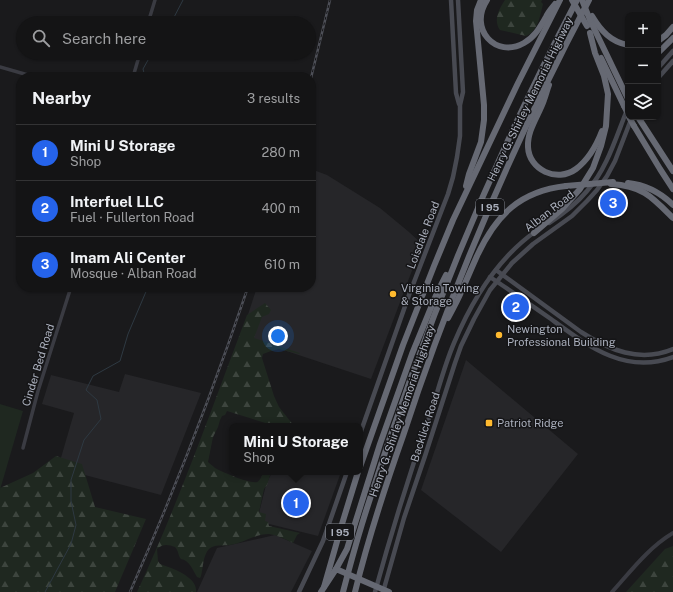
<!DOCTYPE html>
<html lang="en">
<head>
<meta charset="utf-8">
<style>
  :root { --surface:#141415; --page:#212122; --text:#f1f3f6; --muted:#9d9ea0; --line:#333334; --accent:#2563eb }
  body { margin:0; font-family:"Public Sans",sans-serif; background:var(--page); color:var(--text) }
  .controls { position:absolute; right:12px; top:12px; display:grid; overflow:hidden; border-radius:8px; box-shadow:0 1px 3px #0004 }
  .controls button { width:36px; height:36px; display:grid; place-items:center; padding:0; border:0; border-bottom:1px solid var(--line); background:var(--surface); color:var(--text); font:20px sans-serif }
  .you { position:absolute; left:278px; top:336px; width:14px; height:14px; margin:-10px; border:3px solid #fff; border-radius:50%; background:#1a73e8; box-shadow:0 0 0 6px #1a73e833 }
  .badge { display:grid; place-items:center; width:26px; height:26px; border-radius:50%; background:var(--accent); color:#fff; font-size:13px; font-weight:700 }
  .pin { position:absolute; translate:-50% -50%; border:2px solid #fff; box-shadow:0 1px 4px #0006 }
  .popup { position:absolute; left:229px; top:423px; width:134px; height:52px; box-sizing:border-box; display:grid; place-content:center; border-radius:8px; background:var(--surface); filter:drop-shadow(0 1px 3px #0005); font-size:13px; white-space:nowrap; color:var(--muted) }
  .popup b { font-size:15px; color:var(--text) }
  .popup::after { content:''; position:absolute; left:50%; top:100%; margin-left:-8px; border:8px solid transparent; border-top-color:var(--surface) }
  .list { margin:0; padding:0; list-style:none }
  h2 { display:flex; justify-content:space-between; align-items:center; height:52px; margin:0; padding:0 16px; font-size:17px }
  h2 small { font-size:13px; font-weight:400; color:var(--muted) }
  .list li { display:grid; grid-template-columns:26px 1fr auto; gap:12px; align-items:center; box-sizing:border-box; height:56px; padding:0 16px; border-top:1px solid var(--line) }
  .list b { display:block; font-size:15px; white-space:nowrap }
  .list p { margin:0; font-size:13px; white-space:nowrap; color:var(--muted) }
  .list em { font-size:13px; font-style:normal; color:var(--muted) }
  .icon { flex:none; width:22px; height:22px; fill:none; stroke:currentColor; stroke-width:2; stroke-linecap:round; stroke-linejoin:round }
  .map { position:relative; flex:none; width:673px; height:592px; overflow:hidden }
  .search { position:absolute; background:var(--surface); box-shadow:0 1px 3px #0004; left:16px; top:16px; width:300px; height:44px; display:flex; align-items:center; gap:10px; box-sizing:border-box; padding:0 14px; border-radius:22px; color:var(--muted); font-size:15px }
  .panel { position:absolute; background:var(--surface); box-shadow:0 1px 3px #0004; left:16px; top:72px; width:300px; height:220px; border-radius:16px }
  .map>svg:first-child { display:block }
</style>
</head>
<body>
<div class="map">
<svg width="673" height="592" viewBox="0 0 673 592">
  <defs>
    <pattern id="forest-firs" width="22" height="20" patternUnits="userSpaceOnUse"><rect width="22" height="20" fill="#1f2820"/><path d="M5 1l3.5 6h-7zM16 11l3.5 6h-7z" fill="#3d453e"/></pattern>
  </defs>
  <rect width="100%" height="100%" fill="#1a1a1c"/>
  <g fill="#262629">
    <path d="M311,169l16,6 53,33 29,24 13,12 -51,135 -130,-43 16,-49h54z"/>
    <path d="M466,360l112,94 -77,98 -80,-62z"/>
    <path d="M125,374l76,19 -40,102 -103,-27 16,-55 -32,-9 9,-29 68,17z"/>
    <path d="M272,472h69l-23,64 -61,-15 9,-36z"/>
    <path d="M275,535l37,16 -21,41h-94l20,-44z"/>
  </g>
  <g fill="url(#forest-firs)">
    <path d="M505,0h37l-1,2 2,2c-3,12 -5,27 -17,32l-26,-6c-7,-10 -1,-21 5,-30z"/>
    <path d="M265,303l6,7 -2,4 -7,3 -8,21 46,15 -1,1 -20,-5 -8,2 -8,3 -1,4 12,38 5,11 15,19h-19l-48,-15 -2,4 -3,1 -2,4 -2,7 -5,10 -5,25c2,2 5,4 7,6 7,4 35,16 42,14 3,-1 5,-7 7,-10h7l-4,13 -3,4 -5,23 7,2 -1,7 3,1 1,4 31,7 -3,2 -4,8c-8,-4 -16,-8 -24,-9 -14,0 -25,9 -39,11 -7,1 -16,-1 -21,4 -6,6 -6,19 -8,27l-1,2 -3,-1c-4,-7 -8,-17 -16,-18 -3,-3 -2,-8 -6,-12 -7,-3 -13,-3 -18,2l1,12 2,3c12,4 38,13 36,28h-59c42,-90 75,-184 110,-277z"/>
    <path d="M56,456l26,8 13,43 51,12 -31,73h-115v-104l33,-15z"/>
    <path d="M673,546v46h-47l39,-43z"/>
  </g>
  <path fill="#1f2820" d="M0,404l23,7 -23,79z"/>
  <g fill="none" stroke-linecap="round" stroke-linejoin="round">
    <g stroke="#2e3942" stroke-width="1">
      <path d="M171,23l12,-23"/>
      <path d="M145,77l-2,-8 9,-16"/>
      <path d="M45,592l26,-48 5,-19 -5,-24v-21l13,-40 17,-21 -4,-19 -11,-10 7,-14 27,-15 8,-27 20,-47"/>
    </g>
    <g stroke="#3a3b42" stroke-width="3.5">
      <path d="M148,23l7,-23"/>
      <path d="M0,67l35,10"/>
      <path d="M133,77l7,-24"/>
      <path d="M23,448l15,-57 33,-104"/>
    </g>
    <path stroke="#3a3b42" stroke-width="4" d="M612,592c19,-21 36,-44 61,-59"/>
    <g stroke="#484a52" stroke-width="4.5">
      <path d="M451,0l5,93 3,11"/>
      <path d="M658,68l15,-17"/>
      <path d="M658,78l15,-17"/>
      <path d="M549,223c14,-9 28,-20 38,-32 20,-22 29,-54 40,-81"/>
      <path d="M496,270l85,62c28,18 59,31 92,17"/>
      <path d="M490,277c21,14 41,28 61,42 37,27 74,56 122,38"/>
      <path d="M360,434l49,-139 39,-101 5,-17 4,-20 3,-21v-31l3,-13 -5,-92"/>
      <path d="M299,592l24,-51 24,-69"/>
      <path d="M375,592c17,-62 36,-123 57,-183 7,-22 13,-45 22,-66 18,-43 44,-85 82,-112"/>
      <path d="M383,592l21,-74 21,-62 30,-93 6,-17 13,-27 16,-29 22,-27 21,-19 39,-28 15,-15 10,-11 10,-14 8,-15 17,-44"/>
    </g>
    <g stroke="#666973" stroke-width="6">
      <path d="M487,0c-19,29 9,59 37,43 11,-6 16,-16 22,-26 2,-5 6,-9 9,-13"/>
      <path d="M592,16c9,15 19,26 36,29"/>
      <path d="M590,20l38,79"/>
      <path d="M658,41l8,-6 7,-8"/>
      <path d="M658,53l15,-15"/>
      <path d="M601,58l23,48"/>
      <path d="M549,85c-2,5 -3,10 -5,15 -5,15 -17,30 -16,47 1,23 29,36 48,22 12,-9 21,-25 26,-38"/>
      <path d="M638,117l35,54"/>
      <path d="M634,126l26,43 13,20"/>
      <path d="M628,183c18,2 33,10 45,22"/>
      <path d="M611,184c32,2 41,13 62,34"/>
      <path d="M466,186l3,-12 12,-32 3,-22v-15l-8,-84 1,-11 4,-10"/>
      <path d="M534,233l28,-24 18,-20 13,-21 8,-22 5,-20 2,-32 -4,-18 -9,-23 -5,-20"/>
      <path d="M448,318c5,-9 10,-18 14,-28 5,-11 10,-23 15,-34 19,-41 43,-65 89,-70"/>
      <path d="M360,467l43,-122 31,-79 19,-46 65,-137 42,-83"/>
      <path d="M336,569l11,-20 33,-105 32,-90 25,-61 9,-18"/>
      <path d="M324,587l18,-63 16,-52"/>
      <path d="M343,592c6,-23 12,-45 19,-68 56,-181 127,-357 215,-524"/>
      <path d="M355,592c13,-53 30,-105 48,-156 49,-150 112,-296 186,-436"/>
    </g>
    <g stroke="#4d4f57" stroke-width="2.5">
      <g id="rail">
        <path d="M311,78l19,-78"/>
        <path d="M130,592c44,-100 83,-201 118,-305"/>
      </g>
    </g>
    <use href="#rail" stroke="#151517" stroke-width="1" stroke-dasharray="3" stroke-linecap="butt"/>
    <g stroke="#666973" stroke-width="6">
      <path d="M572,0l15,26"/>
      <path d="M582,0l8,20"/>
      <path d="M624,106l4,8"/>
      <path d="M629,117l5,9"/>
      <path d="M566,186l47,-4"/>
      <path d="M321,592l15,-23 53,23"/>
    </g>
  </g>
  <g fill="#ffba2f" stroke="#151517" stroke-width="1.5">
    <circle cx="393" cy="294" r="4"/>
    <circle cx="499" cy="335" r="4"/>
    <rect x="485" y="419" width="8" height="8" rx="2"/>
  </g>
  <g text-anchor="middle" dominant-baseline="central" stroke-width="3" stroke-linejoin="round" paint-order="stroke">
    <g fill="#151517" stroke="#7e828b" stroke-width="1">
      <rect x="476" y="199" width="28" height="16" rx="3"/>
      <rect x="326" y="524" width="28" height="16" rx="3"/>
    </g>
    <g font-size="10" font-weight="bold" fill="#abb0bd">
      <text x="490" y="207">I 95</text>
      <text x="340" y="532">I 95</text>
    </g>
    <g font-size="11" fill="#abb0bd" stroke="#151517">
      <text transform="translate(530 99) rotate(-64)">Henry G. Shirley Memorial Highway</text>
      <text transform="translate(549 211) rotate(-38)">Alban Road</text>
      <text transform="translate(423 235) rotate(-69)">Loisdale Road</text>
      <text transform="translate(38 365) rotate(-73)">Cinder Bed Road</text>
      <text transform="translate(402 411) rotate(-71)">Henry G. Shirley Memorial Highway</text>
      <text transform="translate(425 427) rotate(-72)">Backlick Road</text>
    </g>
    <g font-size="11" fill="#abb0bd" stroke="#151517" text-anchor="start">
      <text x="401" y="288">Virginia Towing<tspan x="401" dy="13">&amp; Storage</tspan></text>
      <text x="507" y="329">Newington<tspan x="507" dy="13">Professional Building</tspan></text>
      <text x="497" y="423">Patriot Ridge</text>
    </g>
  </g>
</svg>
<div class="controls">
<button>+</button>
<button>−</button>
<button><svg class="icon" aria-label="layers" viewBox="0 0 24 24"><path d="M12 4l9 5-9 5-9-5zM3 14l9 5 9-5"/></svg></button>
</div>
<div class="you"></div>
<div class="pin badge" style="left:296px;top:503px">1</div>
<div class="popup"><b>Mini U Storage</b>Shop</div>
<div class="pin badge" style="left:516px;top:307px">2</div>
<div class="pin badge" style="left:613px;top:203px">3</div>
<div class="search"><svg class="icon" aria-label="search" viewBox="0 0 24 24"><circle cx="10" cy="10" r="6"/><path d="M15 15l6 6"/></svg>Search here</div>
<section class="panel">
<h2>Nearby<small>3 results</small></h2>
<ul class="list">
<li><span class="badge">1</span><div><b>Mini U Storage</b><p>Shop</p></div><em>280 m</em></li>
<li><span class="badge">2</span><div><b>Interfuel LLC</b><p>Fuel · Fullerton Road</p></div><em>400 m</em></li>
<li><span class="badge">3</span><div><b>Imam Ali Center</b><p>Mosque · Alban Road</p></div><em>610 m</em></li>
</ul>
</section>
</div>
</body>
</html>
